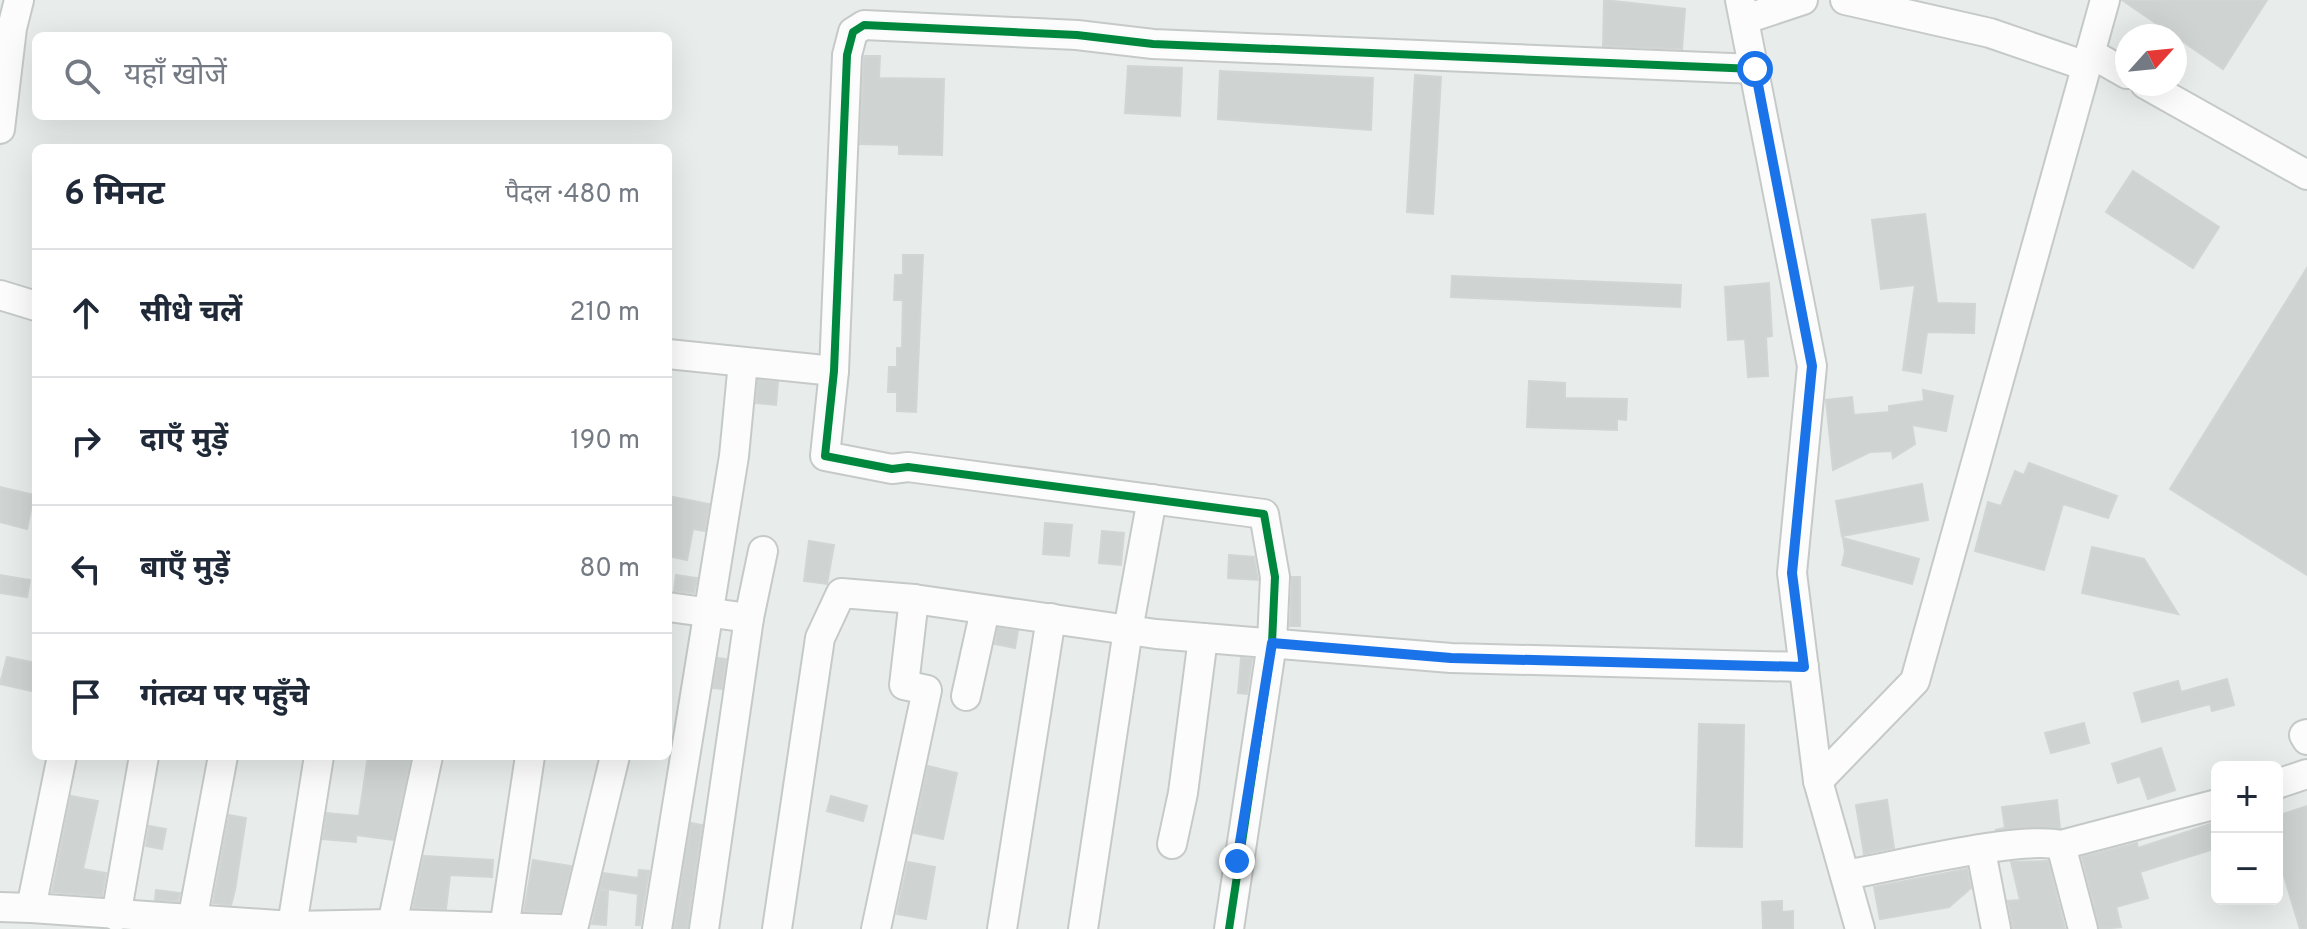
<!DOCTYPE html>
<html lang="hi">
<head>
<meta charset="utf-8">
<style>
  :root { --surface:#fff; --page:#f2f2f3; --text:#1f2937; --muted:#747a83; --line:#e0e1e3 }
  body { margin:0; font-family:Overpass,"Noto Sans Devanagari",sans-serif; background:var(--page); color:var(--text) }
  .controls { position:absolute; right:24px; bottom:24px; display:grid; overflow:hidden; border-radius:12px; box-shadow:0 8px 32px #0002 }
  .controls button { width:72px; height:72px; display:grid; place-items:center; padding:0; border:0; border-bottom:2px solid var(--line); background:var(--surface); color:var(--text); font:40px sans-serif }
  .compass { position:absolute; left:2115px; top:24px; width:72px; height:72px; border-radius:50%; background:var(--surface); box-shadow:0 8px 32px #0002; rotate:63deg }
  .stop { position:absolute; width:24px; height:24px; margin:-18px; border:6px solid #1a73e8; border-radius:50%; background:#fff }
  .stop.end { background:#1a73e8; border-color:#fff; box-shadow:0 2px 8px #0008 }
  .list { margin:0; padding:0; list-style:none }
  h2 { display:flex; justify-content:space-between; align-items:center; height:104px; margin:0; padding:0 32px; font-size:34px }
  h2 small { font-size:26px; font-weight:400; color:var(--muted) }
  .list li { display:grid; grid-template-columns:52px 1fr auto; gap:24px; align-items:center; box-sizing:border-box; height:128px; padding:0 32px; border-top:2px solid var(--line) }
  .list b { display:block; font-size:30px; white-space:nowrap }
  .list em { font-size:26px; font-style:normal; color:var(--muted) }
  .icon { flex:none; width:44px; height:44px; fill:none; stroke:currentColor; stroke-width:2; stroke-linecap:round; stroke-linejoin:round }
  .map { position:relative; flex:none; width:2307px; height:929px; overflow:hidden }
  .search { position:absolute; background:var(--surface); box-shadow:0 8px 32px #0002; left:32px; top:32px; width:640px; height:88px; display:flex; align-items:center; gap:20px; box-sizing:border-box; padding:0 28px; border-radius:12px; color:var(--muted); font-size:30px }
  .panel { position:absolute; background:var(--surface); box-shadow:0 8px 32px #0002; left:32px; top:144px; width:640px; height:616px; border-radius:12px }
  .map>svg:first-child { display:block }
</style>
</head>
<body>
<div class="map">
<svg width="2307" height="929" viewBox="0 0 2307 929">
  <rect width="100%" height="100%" fill="#e8edeb"/>
  <g fill="#cfd4d2" stroke="#d1d6d4" stroke-width="2">
    <path d="M1604,0l81,9 -3,40 -79,-3z"/>
    <path d="M2122,0h145l-44,69z"/>
    <path d="M864,56h16l-1,22 65,1 -2,76 -43,-1v-9l-39,-1z"/>
    <path d="M1128,66l54,2 -2,48 -55,-3z"/>
    <path d="M1220,71l153,7 -2,52 -153,-11z"/>
    <path d="M1415,75l26,2 -8,137 -26,-2z"/>
    <path d="M2133,171l86,56 -26,41 -87,-56z"/>
    <path d="M1925,214l12,89 38,1 -1,29 -47,-1 -6,41 -18,-3 12,-85 -34,4 -9,-69z"/>
    <path d="M903,255h20l-7,157 -19,-1v-19h-9l1,-25h8v-19h5l1,-48h-9l1,-25h8z"/>
    <path d="M2307,268v307l-137,-86z"/>
    <path d="M1452,276l229,9 -1,22 -229,-10z"/>
    <path d="M1769,283l3,53 -6,1 2,39 -20,1 -3,-38 -17,1 -3,-53z"/>
    <path d="M758,380l20,2 -2,23 -20,-2z"/>
    <path d="M1529,381l36,2v15l62,1 -1,21 -9,-1v11l-90,-3z"/>
    <path d="M1923,390l30,6 -7,35 -34,-6 3,19 -22,14 -1,-7 -22,1 -37,18 -7,-70 26,-3 2,18 35,-3v-6l35,-5z"/>
    <path d="M2029,463l88,33 -9,22 -45,-14 -19,66 -69,-19 13,-49 13,4 14,-35 9,4z"/>
    <path d="M1922,484l6,36 -86,16 -6,-35z"/>
    <path d="M0,487l34,8 -7,34 -27,-7z"/>
    <path d="M668,496l41,8 -4,27 -12,-2 -6,31 -19,-4z"/>
    <path d="M1045,523l27,2 -3,31 -26,-2z"/>
    <path d="M1102,531l22,2 -3,32 -22,-2z"/>
    <path d="M1843,538l76,21 -7,25 -70,-19 3,-13z"/>
    <path d="M809,541l25,4 -7,39 -23,-3z"/>
    <path d="M2092,547l52,12 34,55 -96,-21z"/>
    <path d="M1229,555l25,2 4,23 -30,-2z"/>
    <path d="M0,575l30,5 -3,17 -27,-4z"/>
    <path d="M676,575l21,3 -3,15 -20,-2z"/>
    <path d="M1292,577h8v49h-10z"/>
    <path d="M998,628l20,3 -3,17 -20,-4z"/>
    <path d="M7,657l29,6v29l-36,-8z"/>
    <path d="M718,658l8,1 -4,30 -9,-1z"/>
    <path d="M1241,658l11,1 -5,35 -9,-1z"/>
    <path d="M2227,679l7,26 -22,6 -2,-7 -68,18 -8,-29 44,-12 3,11z"/>
    <path d="M2084,723l5,20 -38,10 -6,-20z"/>
    <path d="M1699,724l45,1 -2,122 -46,-1z"/>
    <path d="M2161,748l14,42 -27,9 -8,-23 -22,7 -6,-19z"/>
    <path d="M368,756h43l-18,84 -37,-5v7l-33,-3 4,-26 32,3z"/>
    <path d="M928,766l29,7 -14,66 -29,-6z"/>
    <path d="M71,796l27,5 -15,68 23,4 -4,23 -50,-4z"/>
    <path d="M831,796l36,10 -4,15 -36,-10z"/>
    <path d="M1887,800l7,48 -30,6 -8,-49z"/>
    <path d="M2057,800l3,28 -65,2 10,-2 -3,-21z"/>
    <path d="M2307,806v123h-7l-23,-76v-37z"/>
    <path d="M229,815l17,3 -11,72 -4,15 -18,-2z"/>
    <path d="M2216,822l1,26 -77,24 8,26 -32,9 5,20 -21,2 -18,-72 55,-14 1,5z"/>
    <path d="M691,823l11,2 -15,104h-13z"/>
    <path d="M149,826l17,3 -4,20 -16,-3z"/>
    <path d="M424,856l69,4 -1,17 -42,-2 -4,34 -33,-1z"/>
    <path d="M533,860l38,6 -11,46 -36,-1z"/>
    <path d="M2048,861l17,68h-52l-5,-28 12,-1 -9,-38z"/>
    <path d="M908,862l27,5 -9,52 -29,-5z"/>
    <path d="M1967,869l4,19 -22,19 -69,12 -6,-32z"/>
    <path d="M639,870l10,1 -9,54h-4l2,-31 -38,-6 4,-15 34,5z"/>
    <path d="M156,890l24,3 -2,8 -23,-1z"/>
    <path d="M600,890l8,1 -2,34 -14,-1z"/>
    <path d="M1782,901v11l11,-1v18h-30l-1,-27z"/>
  </g>
  <g fill="none" stroke-linecap="round" stroke-linejoin="round">
    <g stroke="#c5cac8" stroke-width="32">
      <g id="minor">
        <path d="M1740,0l72,366 -20,207 26,208 42,148"/>
        <path d="M1845,0l145,33 96,33"/>
        <path d="M1746,19l57,-19"/>
        <path d="M2090,53l37,21"/>
        <path d="M2145,84l162,91"/>
        <path d="M0,129l12,-101 7,-28"/>
        <path d="M0,295l36,11"/>
        <path d="M668,354l166,17"/>
        <path d="M668,607l81,11"/>
        <path d="M966,696l19,-86"/>
        <path d="M2307,734l-3,1 3,5"/>
        <path d="M1818,781l97,-100 190,-681"/>
        <path d="M2277,784l30,-10"/>
        <path d="M1172,844l11,-51 20,-155"/>
        <path d="M2061,845l22,84"/>
        <path d="M1981,851l15,78"/>
        <path d="M1845,875c48,-8 174,-40 216,-30l156,-41"/>
        <path d="M0,907l31,1 31,-152"/>
        <path d="M31,908l261,18 99,-2 168,5"/>
        <path d="M116,916l28,-160"/>
        <path d="M192,921l31,-165"/>
        <path d="M292,926l27,-170"/>
        <path d="M391,929l37,-173"/>
        <path d="M504,929l26,-173"/>
        <path d="M573,929l42,-173"/>
        <path d="M657,929l77,-473 9,-94"/>
        <path d="M704,929l45,-311 14,-67"/>
        <path d="M777,929l43,-291 21,-45 73,6"/>
        <path d="M876,929l51,-239 -23,-5 10,-86 242,35 295,24 353,9"/>
        <path d="M1002,929l49,-311"/>
        <path d="M1083,929l45,-299 24,-131"/>
        <path d="M1229,929l43,-286 3,-66 -11,-63 -356,-47 -16,2 -67,-13 9,-85 13,-316 6,-23 11,-7 213,10 76,9 602,25"/>
      </g>
    </g>
    <use href="#minor" stroke="#fcfcfc" stroke-width="28"/>
    <g stroke="#f7fbf9" stroke-width="13">
      <path id="cycleway" d="M1229,929l43,-286 3,-66 -11,-63 -356,-47 -16,2 -67,-13 9,-85 13,-316 6,-23 11,-7 213,10 76,9 602,25"/>
    </g>
    <use href="#cycleway" stroke="#00873e" stroke-width="8"/>
  </g>
  <g fill="none" stroke-linecap="round" stroke-linejoin="round">
    <path stroke="#1a73e8" stroke-width="10" d="M1237,861l35,-218 179,15 353,9 -12,-94 20,-207 -57,-297"/>
  </g>
</svg>
<div class="controls">
<button>+</button>
<button>−</button>
</div>
<svg class="compass" viewBox="-18 -18 36 36"><path d="M0-13l5 13h-10z" fill="#e53935"/><path d="M0 13l5-13h-10z" fill="#747a83"/></svg>
<div class="stop" style="left:1755px;top:69px"></div>
<div class="stop end" style="left:1237px;top:861px"></div>
<div class="search"><svg class="icon" aria-label="search" viewBox="0 0 24 24"><circle cx="10" cy="10" r="6"/><path d="M15 15l6 6"/></svg>यहाँ खोजें</div>
<section class="panel">
<h2>6 मिनट<small>पैदल · 480 m</small></h2>
<ul class="list">
<li><svg class="icon" aria-label="ahead" viewBox="0 0 24 24"><path d="M12 20V5M6 11l6-6 6 6"/></svg><div><b>सीधे चलें</b></div><em>210 m</em></li>
<li><svg class="icon" aria-label="right" viewBox="0 0 24 24"><path d="M7 20v-9h11M14 6l5 5-5 5"/></svg><div><b>दाएँ मुड़ें</b></div><em>190 m</em></li>
<li><svg class="icon" aria-label="left" viewBox="0 0 24 24"><path d="M17 20v-9H6M10 6l-5 5 5 5"/></svg><div><b>बाएँ मुड़ें</b></div><em>80 m</em></li>
<li><svg class="icon" aria-label="arrive" viewBox="0 0 24 24"><path d="M6 21V4h12l-3 4 3 4H6"/></svg><div><b>गंतव्य पर पहुँचे</b></div></li>
</ul>
</section>
</div>
</body>
</html>
